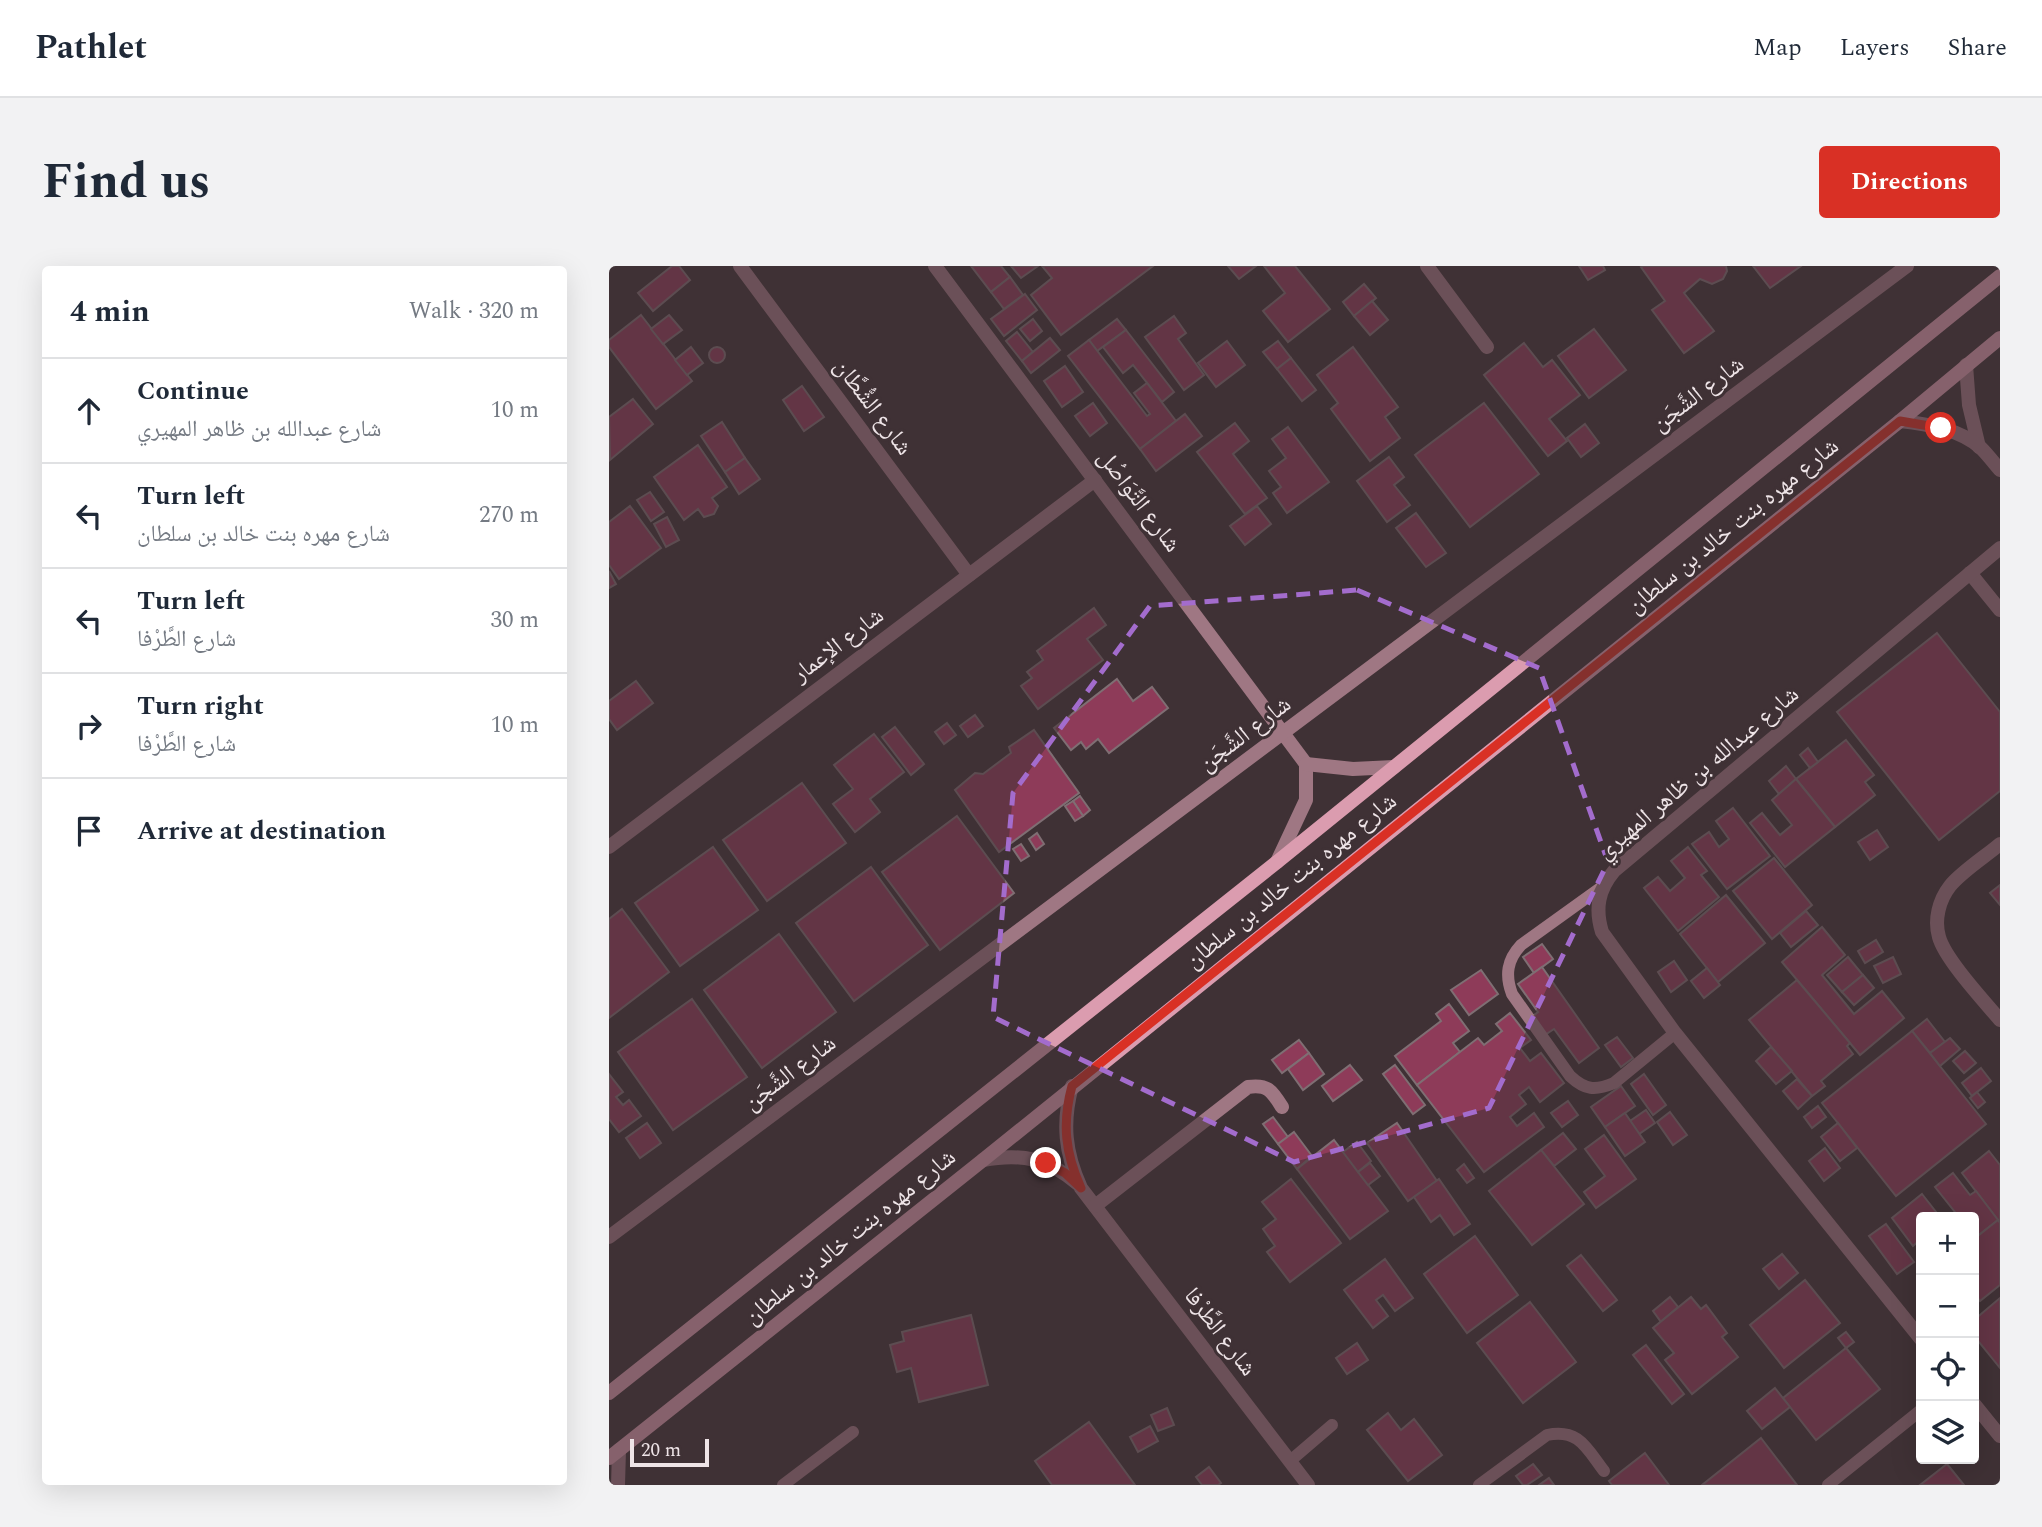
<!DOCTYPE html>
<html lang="en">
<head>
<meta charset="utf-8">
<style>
  :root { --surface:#fff; --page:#f2f2f3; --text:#1f2937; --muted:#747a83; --line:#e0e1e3; --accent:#d93025 }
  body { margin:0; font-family:Spectral,"Noto Naskh Arabic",serif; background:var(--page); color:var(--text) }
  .controls { position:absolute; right:21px; bottom:21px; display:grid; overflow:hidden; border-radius:7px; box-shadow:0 7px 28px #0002 }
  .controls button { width:63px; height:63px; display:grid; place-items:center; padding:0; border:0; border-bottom:2px solid var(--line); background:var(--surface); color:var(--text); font:35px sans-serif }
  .scale { position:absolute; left:21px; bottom:18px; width:79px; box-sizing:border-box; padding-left:7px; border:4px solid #eee4e7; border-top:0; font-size:19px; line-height:24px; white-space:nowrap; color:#eee4e7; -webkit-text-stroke:5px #3f3135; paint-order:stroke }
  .stop { position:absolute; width:21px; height:21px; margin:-16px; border:5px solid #d93025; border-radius:50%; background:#fff }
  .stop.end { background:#d93025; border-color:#fff; box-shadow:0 2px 7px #0008 }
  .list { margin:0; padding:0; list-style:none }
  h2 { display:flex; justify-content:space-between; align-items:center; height:91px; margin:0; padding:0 28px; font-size:30px }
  h2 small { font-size:23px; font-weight:400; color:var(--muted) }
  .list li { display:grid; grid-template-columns:46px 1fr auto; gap:21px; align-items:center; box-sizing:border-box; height:105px; padding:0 28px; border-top:2px solid var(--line) }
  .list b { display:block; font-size:26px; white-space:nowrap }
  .list p { margin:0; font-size:23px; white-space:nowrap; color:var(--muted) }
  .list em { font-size:23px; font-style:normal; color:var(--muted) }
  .icon { flex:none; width:38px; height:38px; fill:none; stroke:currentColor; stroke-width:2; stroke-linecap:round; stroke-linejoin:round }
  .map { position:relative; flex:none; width:1391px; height:1219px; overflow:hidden; border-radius:7px }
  header { display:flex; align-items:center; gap:42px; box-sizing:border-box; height:98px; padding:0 35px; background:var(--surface); border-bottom:2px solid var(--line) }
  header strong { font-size:33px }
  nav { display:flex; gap:38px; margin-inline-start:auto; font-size:24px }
  .intro { display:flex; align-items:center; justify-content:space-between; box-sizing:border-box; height:168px; padding:0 42px }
  h1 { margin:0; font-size:49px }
  .button { padding:18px 32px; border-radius:7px; background:var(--accent); color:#fff; font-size:24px; font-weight:700 }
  main { display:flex; gap:42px; padding:0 42px }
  aside { flex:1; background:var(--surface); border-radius:7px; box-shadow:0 7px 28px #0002 }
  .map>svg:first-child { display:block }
</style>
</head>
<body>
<header>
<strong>Pathlet</strong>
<nav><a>Map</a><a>Layers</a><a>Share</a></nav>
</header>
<div class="intro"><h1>Find us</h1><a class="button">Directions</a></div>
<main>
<aside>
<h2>4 min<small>Walk · 320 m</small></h2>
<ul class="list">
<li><svg class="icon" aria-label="ahead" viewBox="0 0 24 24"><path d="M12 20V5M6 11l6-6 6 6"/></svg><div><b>Continue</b><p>شارع عبدالله بن ظاهر المهيري</p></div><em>10 m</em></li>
<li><svg class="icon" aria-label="left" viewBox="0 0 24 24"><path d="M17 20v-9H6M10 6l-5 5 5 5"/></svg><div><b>Turn left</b><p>شارع مهره بنت خالد بن سلطان</p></div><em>270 m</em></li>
<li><svg class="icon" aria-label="left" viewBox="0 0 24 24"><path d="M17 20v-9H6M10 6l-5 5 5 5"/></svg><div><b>Turn left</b><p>شارع الطَّرْفا</p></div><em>30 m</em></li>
<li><svg class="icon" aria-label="right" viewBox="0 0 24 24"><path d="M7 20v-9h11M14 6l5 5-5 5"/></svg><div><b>Turn right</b><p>شارع الطَّرْفا</p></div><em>10 m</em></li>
<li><svg class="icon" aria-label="arrive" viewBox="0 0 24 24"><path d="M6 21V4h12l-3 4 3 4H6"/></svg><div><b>Arrive at destination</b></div></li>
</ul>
</aside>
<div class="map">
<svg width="1391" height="1219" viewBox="0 0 1391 1219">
  <rect width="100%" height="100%" fill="#3f3135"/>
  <g fill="#8e3b59" stroke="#7f6e73" stroke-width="2">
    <path d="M63,0h7l11,14 -37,31 -15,-18z"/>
    <path d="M362,0h30l9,11 -19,15z"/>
    <path d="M402,0h27l-17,12z"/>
    <path d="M433,0h111l-92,69 -30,-40 21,-17z"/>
    <path d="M619,0h28l-17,13z"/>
    <path d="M655,0h31l35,43 -42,33 -25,-31 22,-18z"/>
    <path d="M970,0h24l2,4 -17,10z"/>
    <path d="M1034,0h83l1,5 -4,8 -11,5 -12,-5 -16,14 30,38 -30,22 -32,-43 13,-9 -24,-34z"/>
    <path d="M1144,0h48l-31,22z"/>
    <path d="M401,11l13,18 -19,14 -13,-17z"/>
    <path d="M755,18l12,14 -22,18 -11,-14z"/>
    <path d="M416,28l12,16 -33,26 -13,-17z"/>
    <path d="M763,35l16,19 -18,15 -16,-19z"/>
    <path d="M32,49l51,66 -36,28 -47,-62v-7z"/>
    <path d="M60,49l13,15 -19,14 -12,-15z"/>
    <path d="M565,50l12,17 -8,6 26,36 -20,15 -39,-53z"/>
    <path d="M424,53l9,12 -12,10 -10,-12z"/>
    <path d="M508,53l9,11 -29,21 -8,-11z"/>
    <path d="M985,63l32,41 -37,28 -31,-42z"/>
    <path d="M517,64l48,62 -12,10 -29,-37 -10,8 -20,-26z"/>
    <path d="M408,66l16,20 -11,9 -16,-20z"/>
    <path d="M441,72l10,12 -29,23 -9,-12z"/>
    <path d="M480,74l58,76 3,-2 -16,-21 13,-10 29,38 -36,28 -72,-93z"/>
    <path d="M618,75l18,24 -29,22 -18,-24z"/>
    <path d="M669,75l13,17 -14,11 -14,-17z"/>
    <path d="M915,77l19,24 9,-7 28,35 -31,24 18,22 -19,15 -64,-81z"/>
    <path d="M82,81l12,16 -16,12 -12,-15z"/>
    <path d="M744,81l45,60 -13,10 15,21 -30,23 -39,-52 7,-6 -21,-28z"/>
    <circle cx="108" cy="89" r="8"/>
    <path d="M682,92l25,32 -14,11 -25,-32z"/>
    <path d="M456,100l18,26 -21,15 -18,-26z"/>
    <path d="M193,120l22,31 -20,14 -21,-31z"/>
    <path d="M24,133l20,25 -43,36 -1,-43z"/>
    <path d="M484,137l14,20 -17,13 -15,-20z"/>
    <path d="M875,137l55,71 -69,53 -55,-72z"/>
    <path d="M576,148l17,22 -46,35 -16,-22z"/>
    <path d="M113,156l23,36 -20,14 -24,-36z"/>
    <path d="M626,157l14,18 -16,13 34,44 -22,16 -48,-62z"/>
    <path d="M976,158l14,19 -18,14 -14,-19z"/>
    <path d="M679,161l41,55 -42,31 -14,-20 8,-6 -12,-16 17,-13 -14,-19z"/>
    <path d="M89,179l29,42 -15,11 6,8 -4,8 -10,3 -6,-8 -14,11 -30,-43z"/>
    <path d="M780,191l15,20 -10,8 16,20 -23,17 -30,-41z"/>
    <path d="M136,192l15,21 -21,15 -14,-22z"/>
    <path d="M41,226l14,20 -13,9 -14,-21z"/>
    <path d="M21,240l31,42 -42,31 -10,-14v-43z"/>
    <path d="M648,240l14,18 -26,21 -15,-19z"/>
    <path d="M807,247l30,40 -20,14 -30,-39z"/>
    <path d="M58,251l12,23 -13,7 -12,-23z"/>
    <path d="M0,305l7,13 -7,4z"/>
    <path d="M485,342l12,17 -19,14 16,21 -65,49 -17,-23 11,-8 -5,-6 16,-12 -6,-9z"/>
    <path d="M1328,367l63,79v79l-61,49 -102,-128z"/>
    <path d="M508,413l16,22 19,-14 16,21 -59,45 -11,-14 -12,10 -5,-7 -10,8 -17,-22z"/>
    <path d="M27,415l17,22 -36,27 -8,-11v-18z"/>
    <path d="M366,449l8,11 -15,11 -8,-11z"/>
    <path d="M338,457l9,12 -12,9 -9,-12z"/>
    <path d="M286,461l29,37 -13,11 -29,-38z"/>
    <path d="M425,464l45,63 -80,59 -44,-62 20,-17 8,1 28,-21 -2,-6z"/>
    <path d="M265,468l30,38 -34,27 10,13 -25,20 -22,-28 20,-15 -19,-24z"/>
    <path d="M1237,474l28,35 -9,7 10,13 -40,32 -39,-48z"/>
    <path d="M1199,482l10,14 -8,6 -10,-13z"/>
    <path d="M1177,500l10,13 -17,15 -10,-13z"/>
    <path d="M1187,513l39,48 -50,40 -35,-44 12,-10 18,22 12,-10 -20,-25z"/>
    <path d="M193,517l44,60 -79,58 -44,-61z"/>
    <path d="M471,530l10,14 -7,6 -10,-15z"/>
    <path d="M464,535l10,15 -8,5 -10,-15z"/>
    <path d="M1124,542l37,48 -43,33 -35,-45 17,-12 10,15 10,-8 -13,-18z"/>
    <path d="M348,550l57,77 -74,57 -58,-78z"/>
    <path d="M1268,564l11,17 -18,13 -12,-18z"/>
    <path d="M428,567l7,11 -8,6 -7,-11z"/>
    <path d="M412,578l8,12 -8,5 -8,-12z"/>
    <path d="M104,581l45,63 -78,56 -45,-63z"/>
    <path d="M1079,581l19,24 -6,4 18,22 -41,34 -34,-43 14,-11 12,14 15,-13 -14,-17z"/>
    <path d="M1165,592l38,47 -40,34 -39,-48z"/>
    <path d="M262,601l57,78 -74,56 -58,-78z"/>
    <path d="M1391,619v20l-10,-12z"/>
    <path d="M1117,629l39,48 -47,39 -38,-48z"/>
    <path d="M13,643l47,63 -60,46v-99z"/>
    <path d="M1197,645l12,14 -27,22 -11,-14z"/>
    <path d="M1213,661l23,28 -23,20 32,39 28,-23 22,27 -44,37 -78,-93z"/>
    <path d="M170,668l57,78 -74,56 -58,-78z"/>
    <path d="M1267,674l7,12 -18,11 -7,-12z"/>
    <path d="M933,678l11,15 -19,14 -11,-16z"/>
    <path d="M1239,691l15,18 -21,17 -15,-17z"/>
    <path d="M1284,691l8,17 -18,9 -9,-17z"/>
    <path d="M1065,695l13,19 -16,12 -13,-20z"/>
    <path d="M933,701l57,81 -20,15 -25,-34 -9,6 -13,-18 6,-5 -20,-28z"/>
    <path d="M1098,702l13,17 -16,13 -13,-17z"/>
    <path d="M872,704l17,24 -29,21 -18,-25z"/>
    <path d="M1254,709l11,13 -20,17 -12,-13z"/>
    <path d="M1188,714l53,63 -3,3 6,8 -32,27 4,5 -13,10 -63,-76z"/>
    <path d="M83,733l55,78 -74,53 -55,-78z"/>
    <path d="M840,738l20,27 -16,12 7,9 -43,33 -22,-29 46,-35 -5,-7z"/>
    <path d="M901,747l21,27 -11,8 10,13 11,-8 23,30 -24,19 -11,-15 -10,8 7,9 -16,13 7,9 17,-13 10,14 -60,45 -67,-87 61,-47 6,7 18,-14 -6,-7z"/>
    <path d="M1318,753l18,23 -15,11 -18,-22z"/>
    <path d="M1303,765l74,93 -90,72 -74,-93z"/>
    <path d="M1008,771l16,21 -12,9 -16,-22z"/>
    <path d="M1341,772l10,11 -20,17 -10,-13z"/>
    <path d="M690,774l10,13 -27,20 -10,-13z"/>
    <path d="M1162,781l21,24 -16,13 -20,-23z"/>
    <path d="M1356,785l11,12 -12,10 -11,-12z"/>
    <path d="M700,787l15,21 -21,16 -15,-21z"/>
    <path d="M741,799l12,15 -29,21 -11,-15z"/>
    <path d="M786,799l30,40 -12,9 -30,-40z"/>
    <path d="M1372,802l10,13 -19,15 -10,-13z"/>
    <path d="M0,808l14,18 -7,5 7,8 6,-5 12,16 -22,16 -10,-13z"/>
    <path d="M1035,808l22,31 -13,10 -22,-31z"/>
    <path d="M1188,813l15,17 -14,13 -15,-18z"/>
    <path d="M1012,820l14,20 -30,21 -14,-20z"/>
    <path d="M1368,826l8,10 -7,6 -8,-10z"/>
    <path d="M959,835l10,14 -16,12 -11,-14z"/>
    <path d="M1209,840l8,11 -14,11 -8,-11z"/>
    <path d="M1037,844l9,13 -16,11 -9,-13z"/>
    <path d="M1061,846l17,23 -14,10 -16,-23z"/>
    <path d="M1016,847l20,29 -20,14 -20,-29z"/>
    <path d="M664,851l15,20 -10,7 -15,-20z"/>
    <path d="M38,857l14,20 -21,15 -14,-20z"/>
    <path d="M788,857l40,58 -29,20 -41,-58z"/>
    <path d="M1229,857l19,25 -17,13 -19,-24z"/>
    <path d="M685,866l18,24 -15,13 -19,-25z"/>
    <path d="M954,867l13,16 -22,17 -13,-16z"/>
    <path d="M995,869l32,44 -40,29 -12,-16 21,-16 -20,-27z"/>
    <path d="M725,874l54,71 -38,28 -53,-70z"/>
    <path d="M748,876l14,19 -13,11 -15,-20z"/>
    <path d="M1216,882l15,20 -16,13 -15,-20z"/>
    <path d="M932,884l43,54 -52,41 -43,-54z"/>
    <path d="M1380,885l11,14v58l-38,-50z"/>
    <path d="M761,897l10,13 -12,9 -10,-13z"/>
    <path d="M855,898l10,14 -7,5 -10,-13z"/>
    <path d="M1344,907l17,22 6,-4 22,29 -23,18 -1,-21h-15l-24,-30z"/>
    <path d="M682,913l50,64 -51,39 -23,-30 8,-6 -12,-17 13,-10 -14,-17z"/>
    <path d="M830,913l31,45 -16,11 -14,-20 -9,7 -17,-25z"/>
    <path d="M1313,928l18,23h-19v22l-8,7 -21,-28z"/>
    <path d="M1389,954l2,3v62l-20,16 -6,-8v-54z"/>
    <path d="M1277,958l28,38 -17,12 -28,-38z"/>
    <path d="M866,970l43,59 -51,38 -43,-59z"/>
    <path d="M1173,988l16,19 -19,16 -16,-20z"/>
    <path d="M972,989l36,45 -14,11 -36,-45z"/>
    <path d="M776,993l28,39 -18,13 -12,-16 -7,5 12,16 -15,12 -29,-38z"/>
    <path d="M1196,1014l35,43 -56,45 -34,-43z"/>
    <path d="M1061,1031l8,10 -17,15 -8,-11z"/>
    <path d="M1082,1031l10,12 5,-4 21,28 -5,4 16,20 -46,37 -27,-34 9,-7 -21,-25z"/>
    <path d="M1391,1032v70l-26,-32v-16z"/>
    <path d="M921,1036l46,60 -53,41 -46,-60z"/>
    <path d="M362,1049l17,70 -69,17 -8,-34 -14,4 -7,-27 14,-4 -2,-9z"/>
    <path d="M1237,1066l8,10 -8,6 -8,-10z"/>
    <path d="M748,1077l11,17 -21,14 -11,-16z"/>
    <path d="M1037,1079l38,49 -12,10 -39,-49z"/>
    <path d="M1237,1082l34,41 -64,51 -33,-42z"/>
    <path d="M1166,1122l15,19 -28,22 -15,-18z"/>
    <path d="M558,1142l7,17 -16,6 -7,-16z"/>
    <path d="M779,1147l13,17 13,-11 28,36 -34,26 -41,-51z"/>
    <path d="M480,1156l46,63h-83l-17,-24z"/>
    <path d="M541,1160l8,15 -20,11 -8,-15z"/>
    <path d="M1152,1172l36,47h-95z"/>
    <path d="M1036,1187l24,32h-57l-3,-4z"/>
    <path d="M924,1198l9,11 -15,10h-4l-7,-9z"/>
    <path d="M1338,1198l17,21h-44z"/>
    <path d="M600,1201l12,16 -3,2h-16l-6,-8z"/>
    <path d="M940,1212l5,7h-15z"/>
  </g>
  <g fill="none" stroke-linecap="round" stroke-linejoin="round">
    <g stroke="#9f7783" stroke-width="12">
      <path d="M994,620l-82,59c-14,15 -16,30 -9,49l58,82c15,14 25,15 44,7l61,-50"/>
      <path d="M681,1195l42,-36"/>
      <path d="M174,1219l70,-53"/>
      <path d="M870,1219l68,-50c32,-7 40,14 57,36"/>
      <path d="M1219,1219l93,-75"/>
    </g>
    <g stroke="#9f7783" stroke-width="14">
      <path d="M131,0l229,309"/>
      <path d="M326,0l371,498v36l-29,62"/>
      <path d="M818,0l60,81"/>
      <path d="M1357,99l3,40 10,42"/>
      <path d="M1291,155c27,3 60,8 81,27 7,7 13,15 19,22"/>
      <path d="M1361,307l30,37"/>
      <path d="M697,498l47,5 41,-2"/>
      <path d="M1391,578c-14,12 -39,28 -50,42 -11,14 -16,34 -11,51 6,22 45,64 61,83"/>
      <path d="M0,581l486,-367"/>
      <path d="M463,820c-10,37 -7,67 9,102l227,297"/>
      <path d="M374,894c38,-7 65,-2 95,24"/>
      <path d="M486,940l153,-119c20,-3 24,4 34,20"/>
      <path d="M0,971l1298,-971"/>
      <path d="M1312,1073l-246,-306 -73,-101c-7,-23 -4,-42 12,-61l386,-323"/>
      <path d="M1365,1138l26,32"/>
      <path d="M9,1219l1,-35"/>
    </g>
    <g stroke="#db9caf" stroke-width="14">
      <path d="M0,1127l668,-531 723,-586"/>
      <path d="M0,1192l374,-298 917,-739 100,-83"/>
    </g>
  </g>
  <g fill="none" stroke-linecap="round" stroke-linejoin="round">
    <path stroke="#d93025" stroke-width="9" d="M437,897l19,10 16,15c-16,-35 -19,-65 -9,-102l828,-665 41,7"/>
  </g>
  <path d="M0 0H1391V1219H0ZM748,324l182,78 69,194 -119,246 -195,54 -301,-145 20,-224 137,-187z" fill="#3f3135" fill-opacity=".55" fill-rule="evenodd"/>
  <path fill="none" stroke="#a36ccd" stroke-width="5" stroke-dasharray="14 9" stroke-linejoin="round" d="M748,324l182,78 69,194 -119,246 -195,54 -301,-145 20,-224 137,-187z"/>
  <g text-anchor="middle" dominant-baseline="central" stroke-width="6" stroke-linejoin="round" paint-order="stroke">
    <g font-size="24" fill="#eee4e7" stroke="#3f3135">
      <text transform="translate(1089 128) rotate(-37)">شارع الشَّجَن</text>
      <text transform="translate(264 141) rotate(53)">شارع الشُّطَّان</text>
      <text transform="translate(530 235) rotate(53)">شارع التَّوَاصُل</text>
      <text transform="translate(1124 260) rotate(-39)">شارع مهره بنت خالد بن سلطان</text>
      <text transform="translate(229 379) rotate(-37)">شارع الإعمار</text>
      <text transform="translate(636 468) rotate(-37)">شارع الشَّجَن</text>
      <text transform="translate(1089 507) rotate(-40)">شارع عبدالله بن ظاهر المهيري</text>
      <text transform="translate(682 615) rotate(-39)">شارع مهره بنت خالد بن سلطان</text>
      <text transform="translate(181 807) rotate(-37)">شارع الشَّجَن</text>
      <text transform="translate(241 971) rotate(-39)">شارع مهره بنت خالد بن سلطان</text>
      <text transform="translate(611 1066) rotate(53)">شارع الطَّرْفا</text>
    </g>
  </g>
</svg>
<div class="controls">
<button>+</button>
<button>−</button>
<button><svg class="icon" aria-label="locate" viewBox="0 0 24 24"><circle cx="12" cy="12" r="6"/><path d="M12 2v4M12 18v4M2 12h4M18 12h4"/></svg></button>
<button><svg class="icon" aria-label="layers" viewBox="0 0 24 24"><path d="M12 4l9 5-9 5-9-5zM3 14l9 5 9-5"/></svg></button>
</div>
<div class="scale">20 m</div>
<div class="stop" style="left:1332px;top:162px"></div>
<div class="stop end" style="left:437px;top:897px"></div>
</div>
</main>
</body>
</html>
